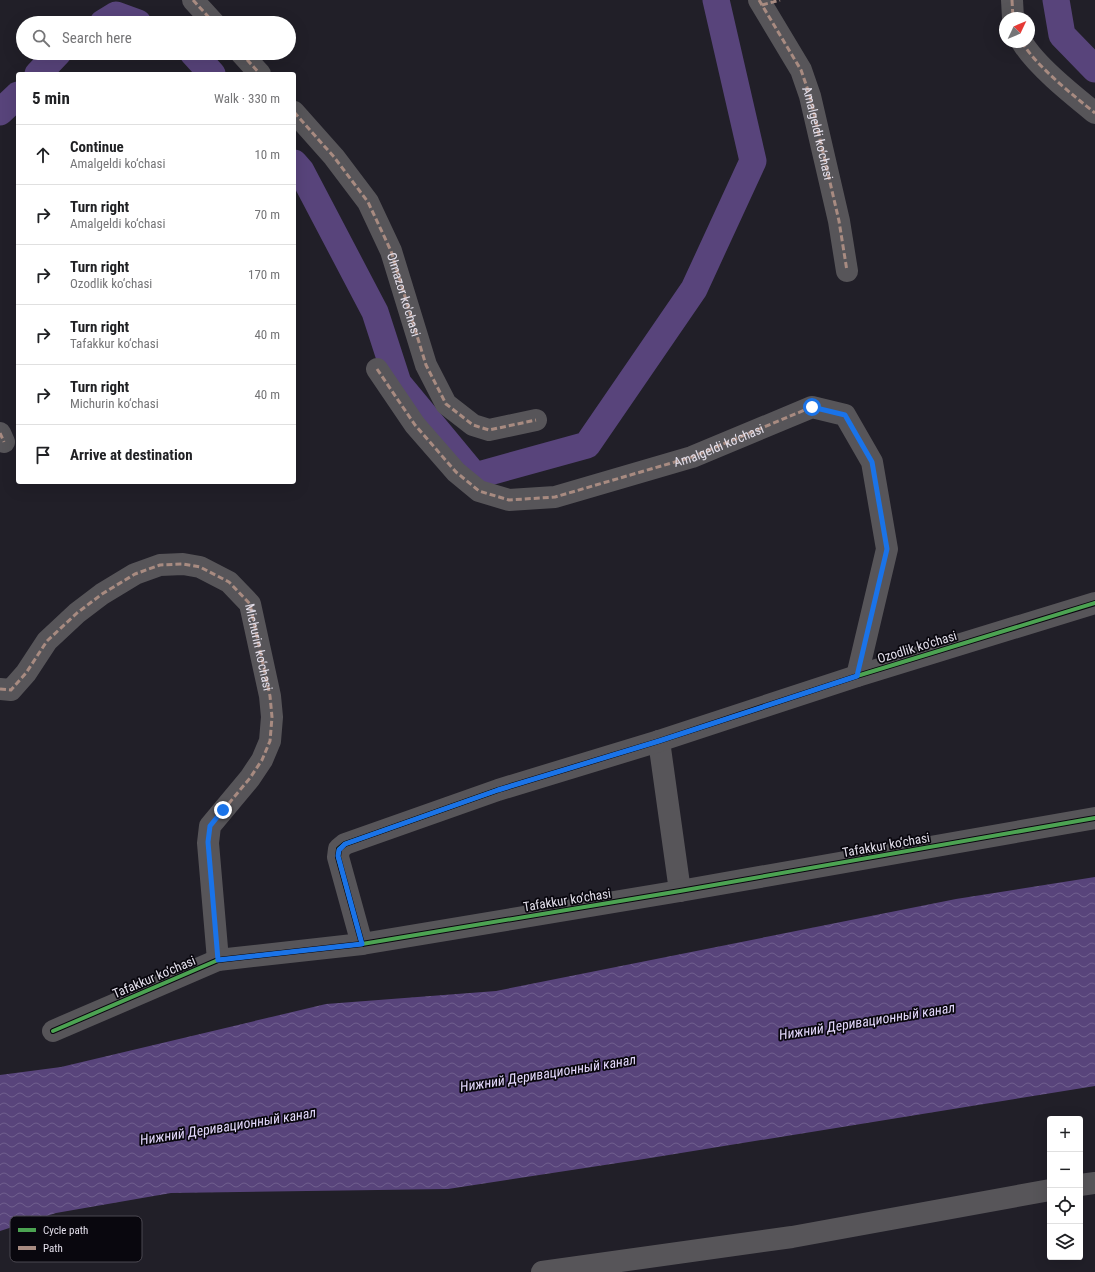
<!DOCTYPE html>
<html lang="en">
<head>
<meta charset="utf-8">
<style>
  :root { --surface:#fff; --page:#f2f2f2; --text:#202124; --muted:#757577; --line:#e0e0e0 }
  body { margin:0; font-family:"Roboto Condensed",sans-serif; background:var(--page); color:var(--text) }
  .controls { position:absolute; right:12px; bottom:12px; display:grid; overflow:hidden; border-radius:4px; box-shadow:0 4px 16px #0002 }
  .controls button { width:36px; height:36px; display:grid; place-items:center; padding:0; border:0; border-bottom:1px solid var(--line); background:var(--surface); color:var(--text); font:20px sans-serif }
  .compass { position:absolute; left:999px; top:12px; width:36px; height:36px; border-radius:50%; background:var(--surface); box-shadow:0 4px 16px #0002; rotate:46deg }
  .stop { position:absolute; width:12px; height:12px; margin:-9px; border:3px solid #1a73e8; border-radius:50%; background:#fff }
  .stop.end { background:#1a73e8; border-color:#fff; box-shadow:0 1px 4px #0008 }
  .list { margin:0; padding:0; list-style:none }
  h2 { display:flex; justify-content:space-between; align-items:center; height:52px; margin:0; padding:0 16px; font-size:17px }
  h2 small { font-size:13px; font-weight:400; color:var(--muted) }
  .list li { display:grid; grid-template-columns:26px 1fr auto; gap:12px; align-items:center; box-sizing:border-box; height:60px; padding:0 16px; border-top:1px solid var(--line) }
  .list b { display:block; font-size:15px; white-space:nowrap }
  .list p { margin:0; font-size:13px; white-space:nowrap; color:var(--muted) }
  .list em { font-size:13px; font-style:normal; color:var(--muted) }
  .icon { flex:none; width:22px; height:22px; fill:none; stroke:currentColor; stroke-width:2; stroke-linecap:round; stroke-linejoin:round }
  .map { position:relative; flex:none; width:1095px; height:1272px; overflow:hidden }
  .search { position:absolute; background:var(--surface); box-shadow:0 4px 16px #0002; left:16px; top:16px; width:280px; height:44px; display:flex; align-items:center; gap:10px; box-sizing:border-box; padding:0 14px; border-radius:22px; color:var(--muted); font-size:15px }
  .panel { position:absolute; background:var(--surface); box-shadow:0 4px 16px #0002; left:16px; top:72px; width:280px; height:412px; border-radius:4px }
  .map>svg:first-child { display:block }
</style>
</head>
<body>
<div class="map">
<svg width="1095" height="1272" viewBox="0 0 1095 1272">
  <defs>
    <pattern id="water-waves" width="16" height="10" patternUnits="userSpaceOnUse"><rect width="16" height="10" fill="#58447b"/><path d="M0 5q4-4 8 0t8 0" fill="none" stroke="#705f8e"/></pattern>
  </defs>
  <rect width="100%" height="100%" fill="#211f28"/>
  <path fill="url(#water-waves)" d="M1095,877v209l-451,73 -196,30 -277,4 -115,20 -56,18v-156l61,-8 265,-63 170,-13 460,-92z"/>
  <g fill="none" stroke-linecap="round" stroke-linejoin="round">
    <g stroke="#58447b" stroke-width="27">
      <path d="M1056,0l6,35 33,34"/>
      <path d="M103,23l13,-8 22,8"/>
      <path d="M193,53l19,21"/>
      <path d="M38,74l20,-21"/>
      <path d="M0,112l18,-17"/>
      <path d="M294,163l7,8 74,141 23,71 77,93 112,-31 107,-156 59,-128 -37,-161"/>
    </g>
    <g stroke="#575559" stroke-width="22">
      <path d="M193,0l21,23"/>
      <path d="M759,0l42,70 9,26 29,125 8,50"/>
      <path d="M1012,0l1,18"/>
      <path d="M1022,42c13,23 52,54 73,71"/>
      <path d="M241,53l19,21"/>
      <path d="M294,112l40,45 34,45 23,49 35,114 20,39 27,21 16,5 47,-10"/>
      <path id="s1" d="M377,369l38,56 41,47 23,19 30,9 46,-3 137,-40 120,-50 33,8 27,47 15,87 -30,127"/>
      <path d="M0,433l4,9"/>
      <path d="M0,689l11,1 15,-17 21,-32 30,-28 25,-19 33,-20 25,-9 23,-1 17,3 29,15 21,22 20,92 2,21 -2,24 -8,19 -12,18 -40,48 -2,17 10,117"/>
      <path d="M659,741l21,150"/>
      <path d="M362,944l-24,-87 1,-8 6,-5 153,-54 161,-49 198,-65 238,-73"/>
      <path d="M53,1031l165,-71 144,-16 318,-53 415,-73"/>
      <path d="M1080,1185l15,-2"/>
      <path d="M542,1272l250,-35 258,-47"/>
    </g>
    <g stroke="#a88b81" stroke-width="3" stroke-dasharray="6 3" stroke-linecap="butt">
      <path d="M193,0l21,23"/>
      <path id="s2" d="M759,0l42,70 9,26 29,125 8,50"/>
      <path d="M1012,0l1,18"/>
      <path d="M762,5l18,-5"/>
      <path d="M1022,42c13,23 52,54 73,71"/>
      <path d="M241,53l19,21"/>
      <path id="s3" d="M294,112l40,45 34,45 23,49 35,114 20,39 27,21 16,5 47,-10"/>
      <path d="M377,369l38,56 41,47 23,19 30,9 46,-3 137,-40 120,-50 33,8 27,47 15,87 -30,127"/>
      <path d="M0,433l4,9"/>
      <path id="s4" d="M0,689l11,1 15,-17 21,-32 30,-28 25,-19 33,-20 25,-9 23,-1 17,3 29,15 21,22 20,92 2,21 -2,24 -8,19 -12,18 -40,48 -2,17 10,117"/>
    </g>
    <g stroke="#09070e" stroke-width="6">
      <g id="cycleway">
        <path d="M362,944l-24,-87 1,-8 6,-5 153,-54 161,-49 198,-65 238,-73"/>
        <path d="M53,1031l165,-71 144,-16 318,-53 415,-73"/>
      </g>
    </g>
    <use href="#cycleway" stroke="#4ca352" stroke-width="4"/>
  </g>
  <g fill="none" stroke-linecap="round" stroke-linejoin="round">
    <path stroke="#1a73e8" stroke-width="5" d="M223,810l-13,16 -2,16 10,118 144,-16 -24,-88 1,-6 6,-6 153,-54 161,-49 198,-65 30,-127 -15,-87 -27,-47 -33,-8"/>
  </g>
  <g text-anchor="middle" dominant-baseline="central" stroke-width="3.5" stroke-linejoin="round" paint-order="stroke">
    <g font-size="13" fill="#e4e0ec" stroke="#09070e">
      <text stroke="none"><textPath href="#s2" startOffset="147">Amalgeldi ko‘chasi</textPath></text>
      <text stroke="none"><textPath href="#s3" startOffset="216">Olmazor ko'chasi</textPath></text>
      <text stroke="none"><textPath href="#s1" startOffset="409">Amalgeldi ko‘chasi</textPath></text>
      <text transform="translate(917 647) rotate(-17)">Ozodlik ko‘chasi</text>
      <text stroke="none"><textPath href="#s4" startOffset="357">Michurin ko‘chasi</textPath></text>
      <text transform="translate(886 845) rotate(-10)">Tafakkur ko‘chasi</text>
      <text transform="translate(567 900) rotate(-9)">Tafakkur ko‘chasi</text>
      <text transform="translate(154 977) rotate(-23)">Tafakkur ko‘chasi</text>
    </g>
    <g font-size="14" font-style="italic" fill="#e3d8fc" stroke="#09070e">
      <text transform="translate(867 1021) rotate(-9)">Нижний Деривационный канал</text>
      <text transform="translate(548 1073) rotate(-9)">Нижний Деривационный канал</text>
      <text transform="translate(228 1126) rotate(-9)">Нижний Деривационный канал</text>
    </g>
  </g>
  <rect x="10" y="1216" width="132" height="46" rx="6" fill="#09070e" stroke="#4b4851" stroke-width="1"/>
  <rect x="18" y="1228" width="18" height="4" fill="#4ca352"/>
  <rect x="18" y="1246" width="18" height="4" fill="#a88b81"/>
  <g font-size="11" fill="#e4e0ec">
    <text x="43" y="1234">Cycle path</text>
    <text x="43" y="1252">Path</text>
  </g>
</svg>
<div class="controls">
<button>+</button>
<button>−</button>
<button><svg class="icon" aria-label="locate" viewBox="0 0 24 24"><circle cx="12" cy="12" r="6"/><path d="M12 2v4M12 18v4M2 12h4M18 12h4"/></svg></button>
<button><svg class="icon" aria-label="layers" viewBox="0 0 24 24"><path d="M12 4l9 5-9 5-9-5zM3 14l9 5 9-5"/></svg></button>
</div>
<svg class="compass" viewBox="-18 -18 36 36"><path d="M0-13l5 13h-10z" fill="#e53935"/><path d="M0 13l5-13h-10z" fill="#757577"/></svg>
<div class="stop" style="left:812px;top:407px"></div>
<div class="stop end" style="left:223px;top:810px"></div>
<div class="search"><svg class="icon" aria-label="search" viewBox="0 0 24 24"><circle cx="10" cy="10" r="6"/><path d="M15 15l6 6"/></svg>Search here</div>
<section class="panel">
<h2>5 min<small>Walk · 330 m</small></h2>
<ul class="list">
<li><svg class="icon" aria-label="ahead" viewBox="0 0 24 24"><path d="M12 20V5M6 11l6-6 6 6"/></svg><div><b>Continue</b><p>Amalgeldi ko‘chasi</p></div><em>10 m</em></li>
<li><svg class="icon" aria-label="right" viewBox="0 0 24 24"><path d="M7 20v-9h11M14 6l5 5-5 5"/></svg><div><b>Turn right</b><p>Amalgeldi ko‘chasi</p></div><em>70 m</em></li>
<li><svg class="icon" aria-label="right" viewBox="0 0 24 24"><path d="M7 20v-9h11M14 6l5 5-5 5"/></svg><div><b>Turn right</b><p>Ozodlik ko‘chasi</p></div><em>170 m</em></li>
<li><svg class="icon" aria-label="right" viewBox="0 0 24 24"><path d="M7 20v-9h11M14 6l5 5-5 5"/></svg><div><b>Turn right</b><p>Tafakkur ko‘chasi</p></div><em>40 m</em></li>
<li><svg class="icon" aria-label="right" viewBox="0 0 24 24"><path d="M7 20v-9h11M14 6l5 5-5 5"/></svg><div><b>Turn right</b><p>Michurin ko‘chasi</p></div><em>40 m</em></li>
<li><svg class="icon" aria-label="arrive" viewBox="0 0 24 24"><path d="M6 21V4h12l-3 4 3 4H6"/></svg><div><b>Arrive at destination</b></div></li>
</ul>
</section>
</div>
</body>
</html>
